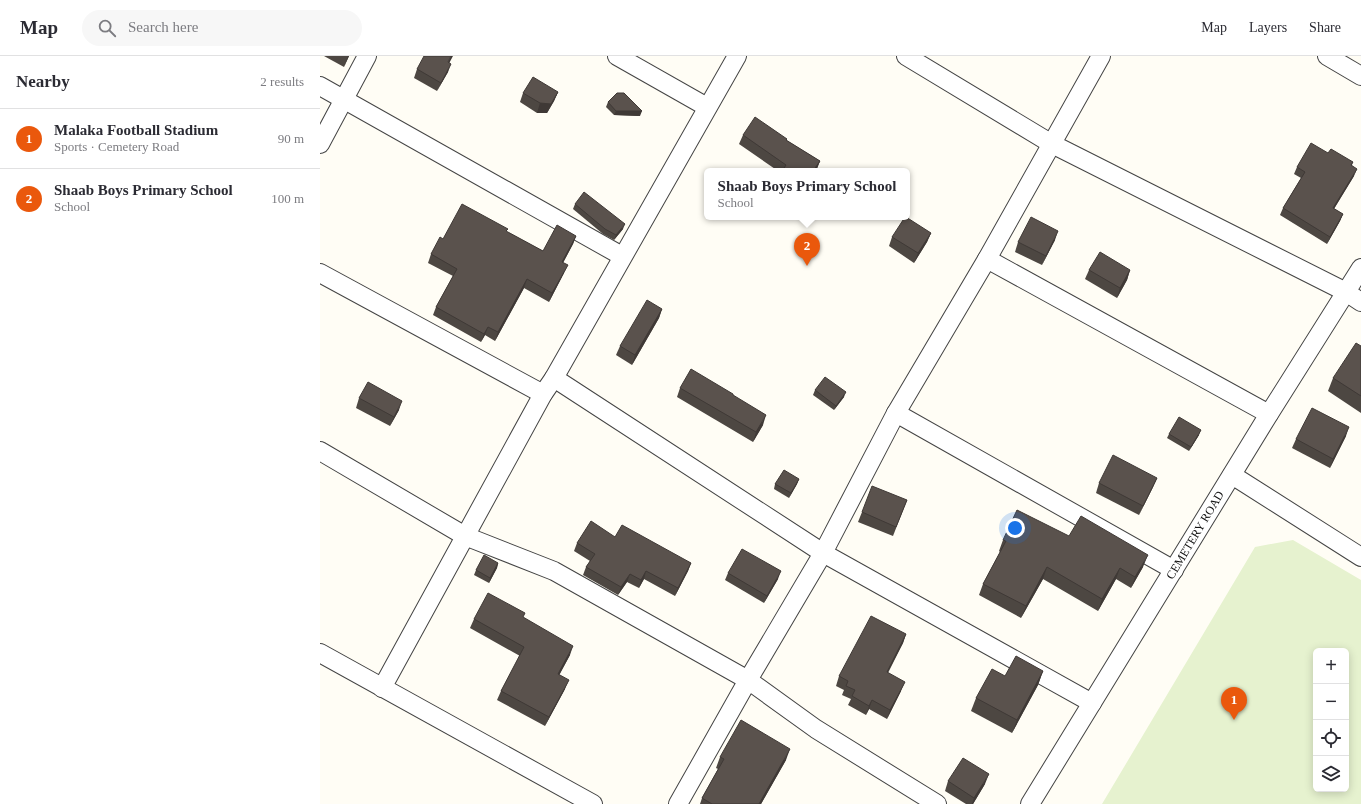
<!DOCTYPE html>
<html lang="en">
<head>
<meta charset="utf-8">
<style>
  :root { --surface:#fff; --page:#f7f7f7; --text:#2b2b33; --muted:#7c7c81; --line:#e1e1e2; --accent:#ea580c }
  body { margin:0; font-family:Georgia,serif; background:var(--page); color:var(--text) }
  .controls { position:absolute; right:12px; bottom:12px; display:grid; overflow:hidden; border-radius:6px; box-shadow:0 2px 10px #0003 }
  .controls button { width:36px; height:36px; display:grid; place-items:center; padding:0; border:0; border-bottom:1px solid var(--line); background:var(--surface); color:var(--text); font:20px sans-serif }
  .you { position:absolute; left:695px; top:472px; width:14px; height:14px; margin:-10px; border:3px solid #fff; border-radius:50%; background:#1a73e8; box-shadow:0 0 0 6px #1a73e833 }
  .badge { display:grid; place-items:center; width:26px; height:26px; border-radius:50%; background:var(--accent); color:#fff; font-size:13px; font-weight:700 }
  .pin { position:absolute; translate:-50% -33px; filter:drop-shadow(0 1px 2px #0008) }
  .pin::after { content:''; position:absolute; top:21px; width:14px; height:12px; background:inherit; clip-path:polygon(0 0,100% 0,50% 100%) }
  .popup { position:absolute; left:384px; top:112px; width:206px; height:52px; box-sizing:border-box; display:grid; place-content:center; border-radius:6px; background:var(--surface); filter:drop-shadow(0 1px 3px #0005); font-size:13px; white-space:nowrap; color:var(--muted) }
  .popup b { font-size:15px; color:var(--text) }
  .popup::after { content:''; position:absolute; left:50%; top:100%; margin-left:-8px; border:8px solid transparent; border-top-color:var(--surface) }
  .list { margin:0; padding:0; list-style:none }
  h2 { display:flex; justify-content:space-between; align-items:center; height:52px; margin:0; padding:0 16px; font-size:17px }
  h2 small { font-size:13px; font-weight:400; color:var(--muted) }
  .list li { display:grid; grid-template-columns:26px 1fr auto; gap:12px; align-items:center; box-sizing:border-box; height:60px; padding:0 16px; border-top:1px solid var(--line) }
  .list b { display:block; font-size:15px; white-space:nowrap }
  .list p { margin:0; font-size:13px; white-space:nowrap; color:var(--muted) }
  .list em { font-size:13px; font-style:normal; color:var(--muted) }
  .icon { flex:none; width:22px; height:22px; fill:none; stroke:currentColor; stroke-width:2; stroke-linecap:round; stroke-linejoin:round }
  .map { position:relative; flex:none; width:1041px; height:748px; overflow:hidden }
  header { display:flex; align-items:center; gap:24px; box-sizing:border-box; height:56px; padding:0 20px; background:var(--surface); border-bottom:1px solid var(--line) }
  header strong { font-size:19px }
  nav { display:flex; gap:22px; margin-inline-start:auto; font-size:14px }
  .search { width:280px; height:36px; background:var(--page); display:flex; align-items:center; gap:10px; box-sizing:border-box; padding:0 14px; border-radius:22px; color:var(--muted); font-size:15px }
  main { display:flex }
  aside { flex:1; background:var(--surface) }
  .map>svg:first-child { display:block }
</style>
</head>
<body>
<header>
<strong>Map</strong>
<div class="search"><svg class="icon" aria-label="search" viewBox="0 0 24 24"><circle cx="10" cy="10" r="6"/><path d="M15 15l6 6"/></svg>Search here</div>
<nav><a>Map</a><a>Layers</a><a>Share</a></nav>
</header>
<main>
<aside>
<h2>Nearby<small>2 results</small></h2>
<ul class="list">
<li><span class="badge">1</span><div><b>Malaka Football Stadium</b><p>Sports · Cemetery Road</p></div><em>90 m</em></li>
<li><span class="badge">2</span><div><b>Shaab Boys Primary School</b><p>School</p></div><em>100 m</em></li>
</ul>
</aside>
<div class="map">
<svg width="1041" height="748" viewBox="0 0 1041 748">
  <rect width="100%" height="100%" fill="#fffdf5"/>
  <path fill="#e6f2cf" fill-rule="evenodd" d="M973,484l68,40v224h-259l153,-257zM996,595h30v138h-30z"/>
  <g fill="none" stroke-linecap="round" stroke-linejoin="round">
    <g stroke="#444" stroke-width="20">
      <g id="street">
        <path d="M297,0l90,51"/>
        <path d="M586,0l146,88 294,148 15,10"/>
        <path d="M1007,0l34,20"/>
        <path d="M0,30l302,170"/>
        <path d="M0,88l47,-88"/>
        <path d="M667,203l282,155"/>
        <path d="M0,217l223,121"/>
        <path d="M234,322l269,175 269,150"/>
        <path d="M576,357l278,157"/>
        <path d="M0,395l145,85 89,35 194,109 68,49 121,75"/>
        <path d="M912,419l129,82"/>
        <path d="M0,597l273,151"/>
        <path d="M62,632l161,-294 11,-16 183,-322"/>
        <path d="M358,748l70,-124 75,-127 73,-140 91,-154 114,-203"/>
        <path d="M710,748l239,-390 92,-146"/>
      </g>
    </g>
    <use href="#street" stroke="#fff" stroke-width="18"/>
  </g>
  <g fill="#4d4742">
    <path d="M4,0h25l-5,11z"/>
    <path d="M129,7l-1,9 -11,19 -23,-13 3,-9z"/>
    <path d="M238,36l-4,9 -7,12h-10l-17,-11 3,-9z"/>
    <path d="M288,46l32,14 -26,-1 -8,-8z"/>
    <path d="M423,79l44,4 -1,1 34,21 -4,10h-38l-39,-27z"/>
    <path d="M1008,97l25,9 -1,3 2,11 -20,33 9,5 -3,7 -13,23 -47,-29 3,-7 18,-30 -7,-4 3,-7z"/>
    <path d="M255,148l48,25 -9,11 -11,-6 -30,-25z"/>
    <path d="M187,176l36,19 33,-15 -3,8 -10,19 1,10 -15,29 -25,-14 -29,53 -10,-6 -4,7 -48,-27 3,-8 17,-31 -25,-13 3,-9 12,-15z"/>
    <path d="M611,177l-4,9 -13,21 -25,-17 3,-9z"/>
    <path d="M735,184l-13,25 -27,-13 3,-10z"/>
    <path d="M769,214h41l-3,10 -10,18 -32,-19z"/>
    <path d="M342,253l-3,9 -27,47 -16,-10 4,-9z"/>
    <path d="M1041,290v67l-33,-22 5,-13z"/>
    <path d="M360,332l53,7 30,30 -10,17 -76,-45z"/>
    <path d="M495,334l29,7 -10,13 -21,-15z"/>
    <path d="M39,342l40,12 -9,16 -34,-18z"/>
    <path d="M849,378l30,1 -10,16 -22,-13z"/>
    <path d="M1026,380l-16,32 -38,-20 4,-9z"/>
    <path d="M837,422l-4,9 -14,28 -43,-22 3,-10z"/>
    <path d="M479,423l-2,5 -8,14 -15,-9 1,-5z"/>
    <path d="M587,444l-14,36 -35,-14 4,-10z"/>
    <path d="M295,481l76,26 -3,8 -13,25 -31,-17 -5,9 -12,-6 -9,13 -35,-20 3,-8 4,-6 -16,-10 3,-8z"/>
    <path d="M683,484l140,27 -12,21 -15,-9 -18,32 -55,-32 -22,39 -42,-23 4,-11 17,-32 -1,-1z"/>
    <path d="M178,507l-1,5 -8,15 -15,-8 2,-5z"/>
    <path d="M408,517l50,6 -14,24 -39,-23z"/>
    <path d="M203,562l47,37 -11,20 6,14 -20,37 -48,-26 4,-9 19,-35 -50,-28 4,-9z"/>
    <path d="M586,578l-3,9 -15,30 13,18 -14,28 -18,-10 -3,6 -18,-10 3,-6 -9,-4 2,-5 -8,-4 3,-10z"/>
    <path d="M723,615l-5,14 -26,48 -41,-22 5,-13 29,-22z"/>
    <path d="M400,701l66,3 -25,44h-61l2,-6 16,-29 -2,-1z"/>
    <path d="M628,725l37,3 -12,20h-7l-21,-13z"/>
  </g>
  <g fill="#3f3936">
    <path d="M28,0h1l-5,11z"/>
    <path d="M131,0h2l-8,15 3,-9z"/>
    <path d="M131,8l-3,8 -11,19 4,-8z"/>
    <path d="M238,36l-4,9 -7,12h-10l3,-10z"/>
    <path d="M296,55h26l-2,5 -26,-1z"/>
    <path d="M500,105l-4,10h-3z"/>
    <path d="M1037,113l-3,7 -24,39 3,-7z"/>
    <path d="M1023,158l-3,7 -13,23 3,-7z"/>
    <path d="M305,168l-2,5 -9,11 2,-5z"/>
    <path d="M738,175l-3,9 -13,25 4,-9z"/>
    <path d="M611,177l-4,9 -13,21 4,-10z"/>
    <path d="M256,180l-3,8 -14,26 3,-8z"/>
    <path d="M248,209l-4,8 -15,29 3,-9z"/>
    <path d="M810,214l-3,10 -10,18 3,-10z"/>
    <path d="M207,223l-3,9 -29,53 3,-9z"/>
    <path d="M342,253l-3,9 -27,47 3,-10z"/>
    <path d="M168,271l-3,8 -4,7 3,-8z"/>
    <path d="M526,336l-2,5 -10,13 2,-4z"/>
    <path d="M82,345l-3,9 -9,16 4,-9z"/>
    <path d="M446,359l-3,10 -10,17 3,-10z"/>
    <path d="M1029,371l-3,9 -16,32 3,-9z"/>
    <path d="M881,374l-2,5 -10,16 2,-4z"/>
    <path d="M837,422l-4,9 -14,28 4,-9z"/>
    <path d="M479,423l-2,5 -8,14 2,-5z"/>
    <path d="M828,499l-5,12 -12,21 4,-11z"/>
    <path d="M178,507l-1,5 -8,15 1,-5z"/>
    <path d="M371,507l-3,8 -13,25 3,-8z"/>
    <path d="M727,511l-4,12 -22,39 5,-12z"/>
    <path d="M800,512l-4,11 -18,32 4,-12z"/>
    <path d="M326,515l-2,8 -5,9 2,-8z"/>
    <path d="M461,515l-3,8 -14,24 3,-7z"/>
    <path d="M310,518l-3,8 -9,13 3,-8z"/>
    <path d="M586,578l-3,9 -20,38 4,-9z"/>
    <path d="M253,590l-3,9 -15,28 3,-9z"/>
    <path d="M723,615l-5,14 -26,48 5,-13z"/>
    <path d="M249,624l-4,9 -20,37 4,-9z"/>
    <path d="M585,626l-4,9 -14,28 3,-9z"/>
    <path d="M552,644l-3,9 -3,6 3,-9z"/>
    <path d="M470,693l-4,11 -25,44h-2z"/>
    <path d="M669,718l-4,10 -12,20h-1l2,-6z"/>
  </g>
  <g fill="#5a524d" stroke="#3f3936">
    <path d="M104,0h27l-3,6 3,2 -10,19 -24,-14z"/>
    <path d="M213,21l25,15 -7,12 -11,-1 -17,-10z"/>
    <path d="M297,37h7l18,18h-26l-8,-9z"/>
    <path d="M435,61l32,22 -1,1 34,21 -7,10h-24l-5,-3 2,-3 -43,-30z"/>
    <path d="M991,87l17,10 3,-4 22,13 -2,3 6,4 -24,39 10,6 -13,23 -47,-29 22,-36 -8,-5z"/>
    <path d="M264,136l41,32 -9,11 -11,-6 -30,-25z"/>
    <path d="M142,148l46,25 -2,2 37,20 14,-26 19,11 -14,26 6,3 -16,28 -25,-14 -29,53 -10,-5 -4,7 -48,-27 21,-38 -26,-15 9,-17 3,2z"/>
    <path d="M585,161h1l25,16 -13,20 -26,-16z"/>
    <path d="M711,161l27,14 -12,25 -28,-14z"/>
    <path d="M780,196l30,18 -10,18 -31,-18z"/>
    <path d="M327,244l15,9 -27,46 -15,-9z"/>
    <path d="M1036,287l5,3v50l-28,-18z"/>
    <path d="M371,313l42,25v1l33,20 -10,17 -76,-44z"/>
    <path d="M505,321l21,15 -10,14 -21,-16z"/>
    <path d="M48,326l34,19 -8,16 -35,-19z"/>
    <path d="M992,352l37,19 -16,32 -37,-20z"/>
    <path d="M859,361l22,13 -10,17 -22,-13z"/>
    <path d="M793,399l44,23 -14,28 -44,-23z"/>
    <path d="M464,414l15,9 -8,14 -16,-9z"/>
    <path d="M552,430l35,14 -11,27 -34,-15z"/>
    <path d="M697,454l52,26 12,-20 67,39 -13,22 -15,-9 -18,31 -55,-32 -21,39 -43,-22 23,-43 -3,-1z"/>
    <path d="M271,465l24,16 7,-12 69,38 -13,25 -32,-17 -5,9 -11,-6 -9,13 -35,-20 9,-13 -18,-11z"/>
    <path d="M422,493l39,22 -14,25 -39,-23z"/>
    <path d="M164,499l14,8 -8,15 -14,-8z"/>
    <path d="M168,537l37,20 -2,4 50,29 -15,28 11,6 -20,37 -48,-26 23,-44 -50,-28z"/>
    <path d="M551,560l35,18 -19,38 18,10 -15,28 -18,-10 -3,6 -17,-10 3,-6 -9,-4 2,-5 -9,-5z"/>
    <path d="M696,600l27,15 -26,49 -41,-22 16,-29 13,7z"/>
    <path d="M421,664l49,29 -31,55h-47l-10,-6 22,-39 -4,-2z"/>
    <path d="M643,702l26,16 -15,24 -26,-17z"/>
  </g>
  <g text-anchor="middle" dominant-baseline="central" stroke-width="4" stroke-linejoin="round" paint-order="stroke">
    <g font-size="12" fill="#111" stroke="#fff">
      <text transform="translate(875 479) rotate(-59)">CEMETERY ROAD</text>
    </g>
  </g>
</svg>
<div class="controls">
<button>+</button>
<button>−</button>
<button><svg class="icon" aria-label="locate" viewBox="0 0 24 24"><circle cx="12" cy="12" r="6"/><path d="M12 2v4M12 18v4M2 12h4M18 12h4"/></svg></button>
<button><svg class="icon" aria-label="layers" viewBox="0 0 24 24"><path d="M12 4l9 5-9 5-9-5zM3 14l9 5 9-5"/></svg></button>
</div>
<div class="you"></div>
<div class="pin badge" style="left:914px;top:664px">1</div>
<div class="pin badge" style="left:487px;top:210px">2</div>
<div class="popup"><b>Shaab Boys Primary School</b>School</div>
</div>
</main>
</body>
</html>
